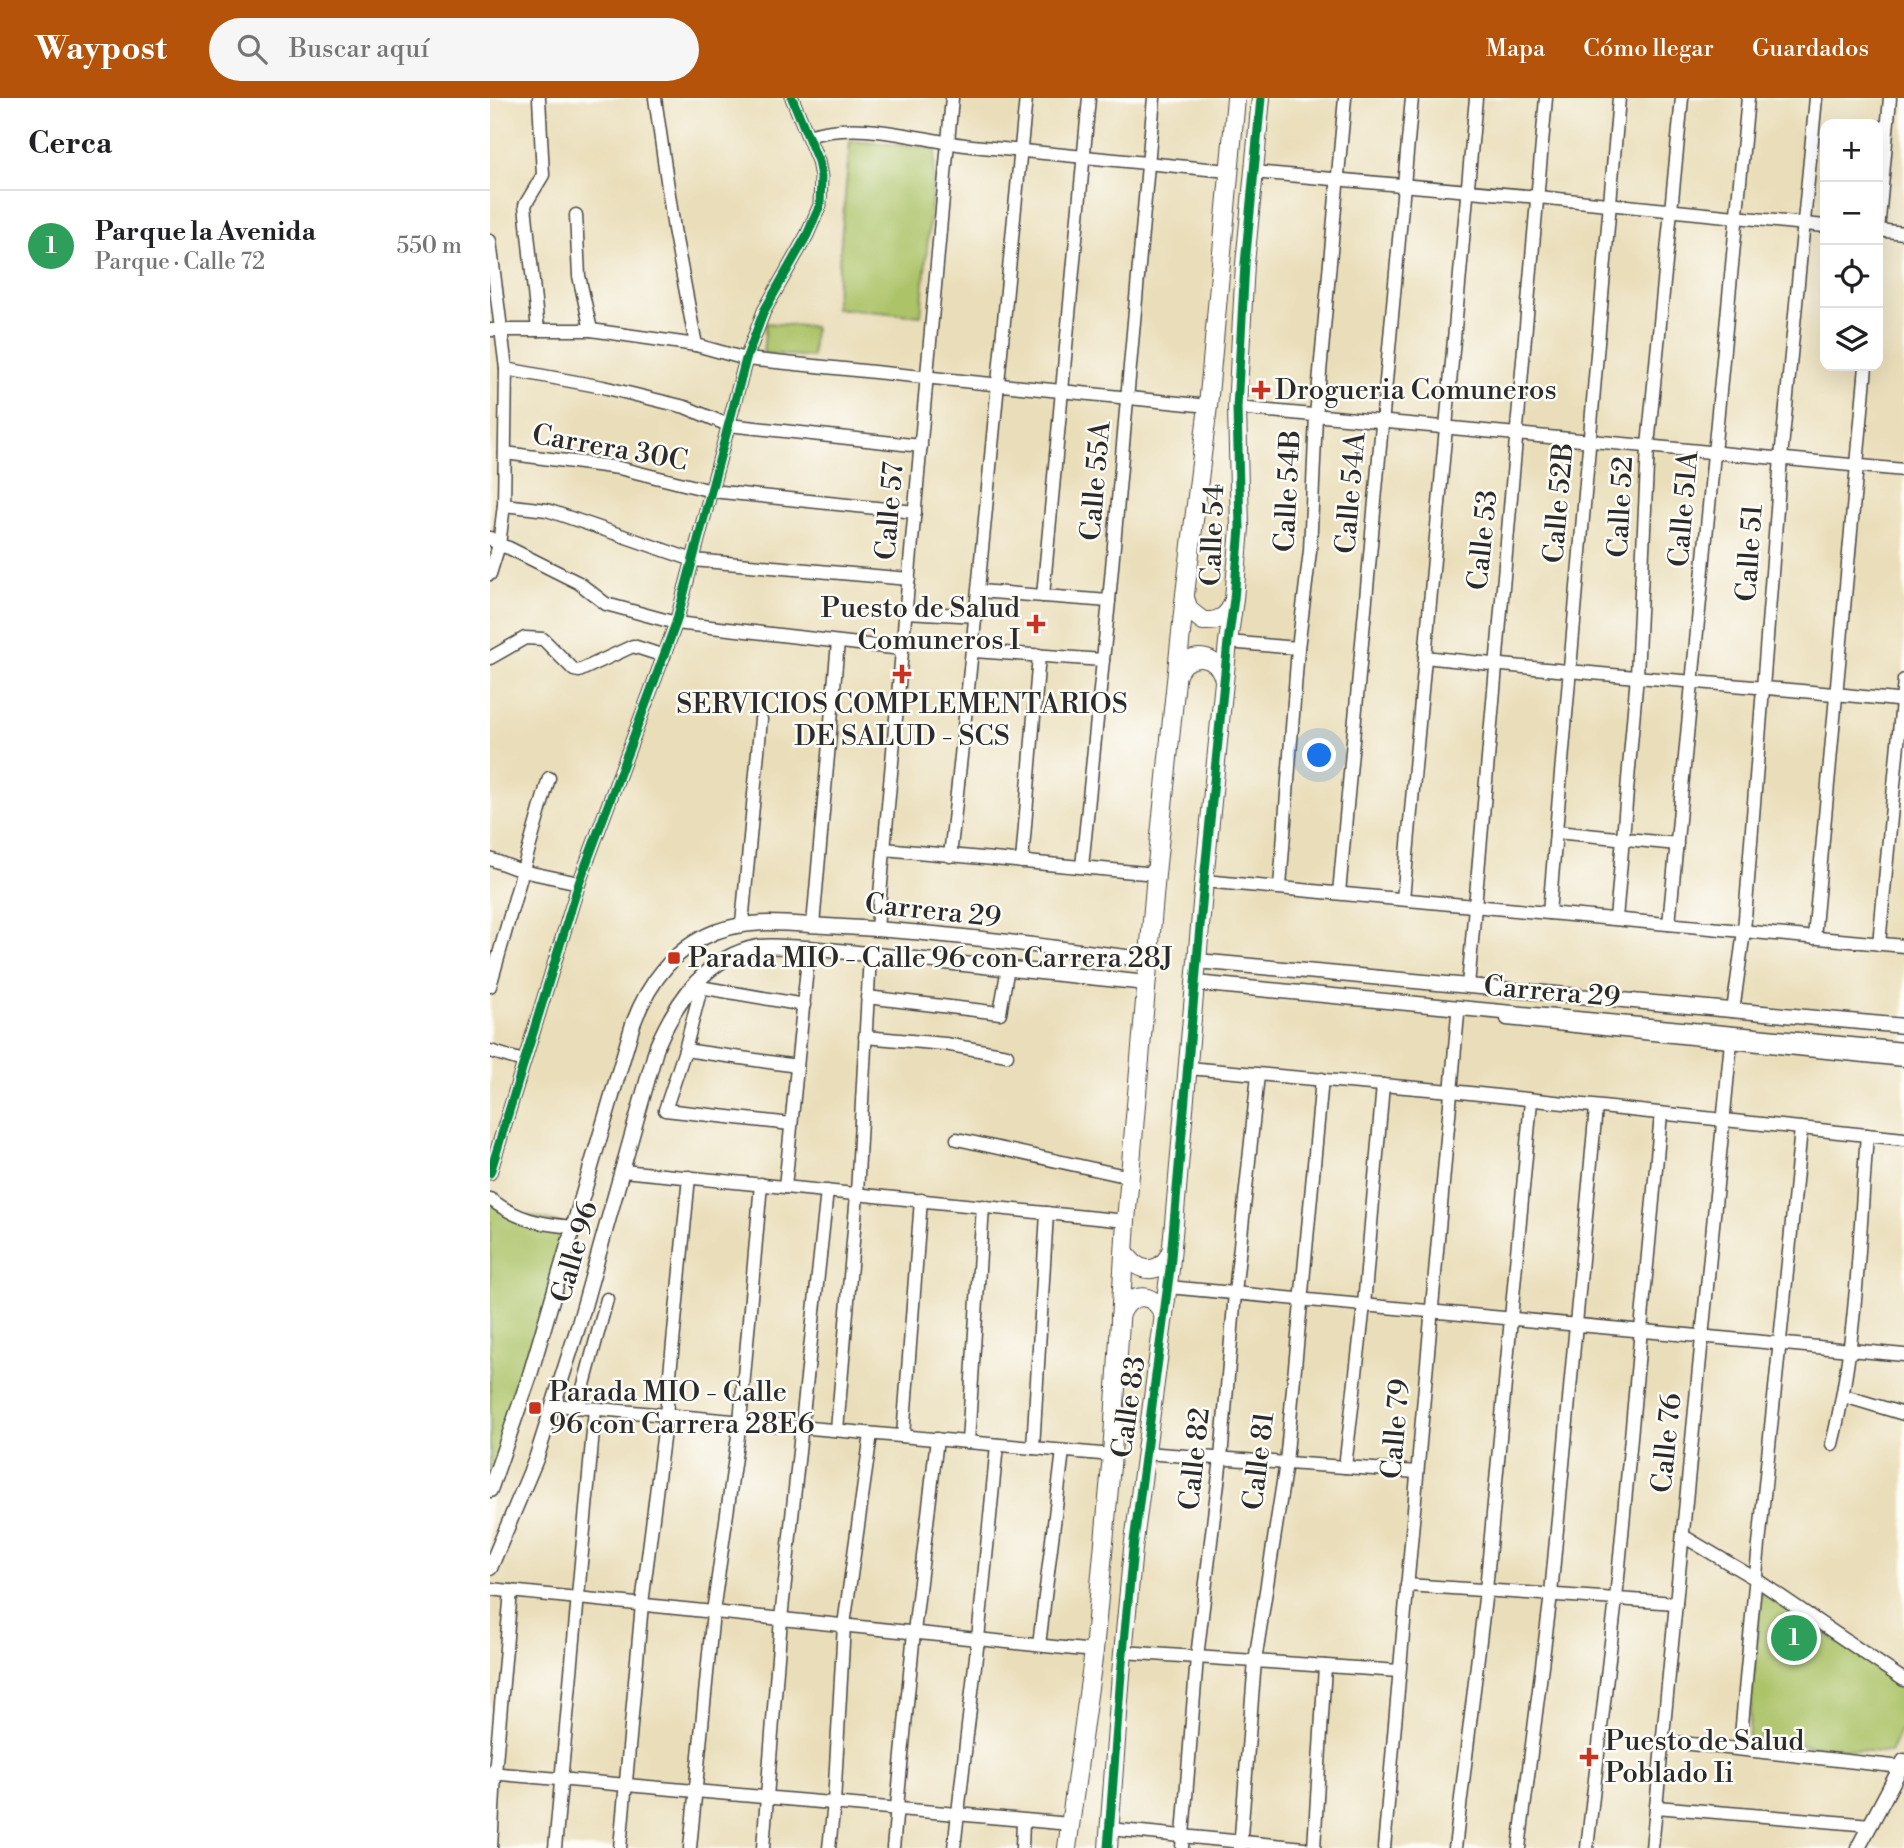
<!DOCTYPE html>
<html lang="es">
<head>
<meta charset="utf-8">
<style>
  :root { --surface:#fff; --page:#f6f6f6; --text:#202124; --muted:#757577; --line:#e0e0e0; --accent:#b45309 }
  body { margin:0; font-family:"Libre Bodoni",serif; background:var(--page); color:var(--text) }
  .controls { position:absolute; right:21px; top:21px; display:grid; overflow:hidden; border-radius:14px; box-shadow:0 7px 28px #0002 }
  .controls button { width:63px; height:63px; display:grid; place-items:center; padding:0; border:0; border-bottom:2px solid var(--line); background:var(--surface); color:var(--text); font:35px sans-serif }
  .you { position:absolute; left:830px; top:658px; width:24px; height:24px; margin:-18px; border:5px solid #fff; border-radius:50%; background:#1a73e8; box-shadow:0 0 0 10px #1a73e833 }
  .badge { display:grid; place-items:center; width:46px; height:46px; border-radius:50%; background:var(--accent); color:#fff; font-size:23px; font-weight:700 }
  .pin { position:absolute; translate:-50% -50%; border:4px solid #fff; box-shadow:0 2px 7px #0006 }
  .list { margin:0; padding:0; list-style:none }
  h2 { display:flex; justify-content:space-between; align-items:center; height:91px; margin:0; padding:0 28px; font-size:30px }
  h2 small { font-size:23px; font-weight:400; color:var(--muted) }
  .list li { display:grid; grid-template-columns:46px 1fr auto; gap:21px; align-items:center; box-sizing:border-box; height:112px; padding:0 28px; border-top:2px solid var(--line) }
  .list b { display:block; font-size:26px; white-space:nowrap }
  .list p { margin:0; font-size:23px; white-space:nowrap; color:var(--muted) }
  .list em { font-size:23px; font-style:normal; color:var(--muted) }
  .icon { flex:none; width:38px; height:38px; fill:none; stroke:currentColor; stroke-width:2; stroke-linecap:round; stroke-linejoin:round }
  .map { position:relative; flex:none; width:1414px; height:1750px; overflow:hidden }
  header { display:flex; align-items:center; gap:42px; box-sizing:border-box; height:98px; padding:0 35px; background:var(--accent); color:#fff }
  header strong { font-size:33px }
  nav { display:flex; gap:38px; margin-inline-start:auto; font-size:24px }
  .search { width:490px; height:63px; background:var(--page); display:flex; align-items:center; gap:18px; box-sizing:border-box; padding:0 24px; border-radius:38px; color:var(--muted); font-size:26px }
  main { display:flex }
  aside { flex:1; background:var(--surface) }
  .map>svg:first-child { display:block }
</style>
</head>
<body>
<header>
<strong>Waypost</strong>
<div class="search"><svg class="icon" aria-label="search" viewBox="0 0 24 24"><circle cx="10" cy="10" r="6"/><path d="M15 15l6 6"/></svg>Buscar aquí</div>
<nav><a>Mapa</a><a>Cómo llegar</a><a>Guardados</a></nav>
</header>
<main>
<aside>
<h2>Cerca<small></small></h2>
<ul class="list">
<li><span class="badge" style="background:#2e9e5b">1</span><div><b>Parque la Avenida</b><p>Parque · Calle 72</p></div><em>550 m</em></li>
</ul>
</aside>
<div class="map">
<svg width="1414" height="1750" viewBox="0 0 1414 1750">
  <rect width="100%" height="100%" fill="#fdfcf7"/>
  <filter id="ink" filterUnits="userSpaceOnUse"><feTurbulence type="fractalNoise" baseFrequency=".0143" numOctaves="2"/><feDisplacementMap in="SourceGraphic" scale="14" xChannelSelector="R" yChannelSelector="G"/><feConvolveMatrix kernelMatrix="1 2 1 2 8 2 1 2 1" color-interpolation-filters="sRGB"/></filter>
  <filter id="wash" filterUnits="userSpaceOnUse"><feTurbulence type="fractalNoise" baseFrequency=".00686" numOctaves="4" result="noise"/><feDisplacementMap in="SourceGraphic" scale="28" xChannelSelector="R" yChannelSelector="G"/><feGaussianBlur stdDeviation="1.57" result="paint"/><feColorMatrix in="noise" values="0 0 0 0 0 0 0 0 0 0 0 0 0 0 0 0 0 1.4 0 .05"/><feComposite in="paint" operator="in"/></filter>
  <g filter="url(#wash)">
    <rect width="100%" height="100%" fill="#eadeba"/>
    <g fill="#acc368" stroke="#6c774a" stroke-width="2">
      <path d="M360,43l86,7 -15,168 -86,-8z"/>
      <path d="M276,225l48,4 -2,30 -49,-4z"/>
      <path d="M0,1101l15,11 68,17 -83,263z"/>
      <path d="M1271,1494l143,93v36l-14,32 -142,-13z"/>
    </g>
  </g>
  <g filter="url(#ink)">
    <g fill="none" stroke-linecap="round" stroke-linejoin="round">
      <g stroke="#484640" stroke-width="15">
        <g id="minor">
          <path d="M165,0l19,131 22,116"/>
          <path d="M318,38c54,-17 109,4 164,10 85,9 171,16 256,25"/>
          <path d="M763,74l285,25 287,29"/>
          <path d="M86,117l3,61 12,54"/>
          <path d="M1388,132l26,3"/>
          <path d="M1388,133l12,-133"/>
          <path d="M0,143l16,128 -2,136 -5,40 -9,29"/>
          <path d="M0,232h101l105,15 50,14 462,47"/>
          <path d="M48,232l-13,-125 18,-30 -4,-77"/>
          <path d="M16,271l97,18 82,20 43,18 193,21"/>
          <path d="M747,310l667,62"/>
          <path d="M15,355l114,15 93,23 203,21"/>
          <path d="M14,407l43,5 146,50 216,19"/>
          <path d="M0,440l9,7 10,3 70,35 27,21 70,19 226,26"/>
          <path d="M489,493l130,10"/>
          <path d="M553,498l46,-498"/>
          <path d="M416,514l72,4"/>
          <path d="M738,544l70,6"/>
          <path d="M484,553l129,9"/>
          <path d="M935,559c159,18 319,27 479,44"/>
          <path d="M0,560l35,-20 18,1 31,31 5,1 54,-25 31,10"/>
          <path d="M1066,734l121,12"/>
          <path d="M394,751l272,25"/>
          <path d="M460,758c29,-253 50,-506 76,-758"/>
          <path d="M0,761l32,12 57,12"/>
          <path d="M532,764l17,-207"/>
          <path d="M592,769l27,-266 45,-503"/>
          <path d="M714,783l700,65"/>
          <path d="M790,789l18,-239 12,-97 6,-135 29,-318"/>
          <path d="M849,795l73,-795"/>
          <path d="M913,801l73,-801"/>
          <path d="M1059,815l70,-815"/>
          <path d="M1126,821l21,-244 11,-229 34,-348"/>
          <path d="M252,826l19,-205"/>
          <path d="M1179,826l79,-826"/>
          <path d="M323,827l25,-283"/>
          <path d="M387,830l75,-830"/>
          <path d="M1324,840l52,-572"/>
          <path d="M1389,846l25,-264"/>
          <path d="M0,888l59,-208"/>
          <path d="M204,888l110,19"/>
          <path d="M978,888l78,-888"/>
          <path d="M211,890l-16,62 -20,60 126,14"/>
          <path d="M377,899l133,16 8,-46"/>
          <path d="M1243,913l11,-80 37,-473 35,-360"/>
          <path d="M1017,921l397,41"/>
          <path d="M375,939l80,7 62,11"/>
          <path d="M195,952l112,16"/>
          <path d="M0,953l33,10"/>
          <path d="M698,970l263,23 453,48"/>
          <path d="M467,1041l173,38"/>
          <path d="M133,1073l503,50"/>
          <path d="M0,1075l89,-290 97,-260 70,-264 18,-48 43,-76 13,-30 1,-28 -3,-16 -26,-63"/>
          <path d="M295,1089l24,-239"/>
          <path d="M0,1101c28,21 49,25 83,28"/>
          <path d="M678,1189l736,68"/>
          <path d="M1354,1298l60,18"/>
          <path d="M64,1307l558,50"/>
          <path d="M88,1309l29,-108"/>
          <path d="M347,1332l20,-236 13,-239"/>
          <path d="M413,1338l18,-236"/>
          <path d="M478,1344l15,-236"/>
          <path d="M1342,1346c25,-100 27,-206 35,-309"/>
          <path d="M543,1350l14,-235"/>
          <path d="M654,1355l273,19"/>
          <path d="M855,1369l19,-162 19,-220"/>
          <path d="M1193,1438l71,42 150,102"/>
          <path d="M917,1487l269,18"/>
          <path d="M0,1491l604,62"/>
          <path d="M549,1547l24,-194"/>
          <path d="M633,1554l276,19"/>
          <path d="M1173,1643l239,26"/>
          <path d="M1250,1651c17,-207 42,-413 61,-621"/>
          <path d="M0,1675l580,51"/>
          <path d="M1166,1709l215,18"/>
          <path d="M620,1731l194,19"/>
          <path d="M1,1750l4,-75 16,-182"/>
          <path d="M65,1750l40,-439"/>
          <path d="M130,1750l22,-244 24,-189 23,-238"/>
          <path d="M200,1750l23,-236 27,-190 21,-238"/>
          <path d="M273,1750l18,-229 46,-428"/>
          <path d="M339,1750l5,-45 10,-178 27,-191"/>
          <path d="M403,1750l21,-216 23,-193"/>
          <path d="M464,1750l24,-209 19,-194"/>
          <path d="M532,1750l1,-27"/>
          <path d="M692,1750l15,-191 24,-199 14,-165 23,-218"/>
          <path d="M750,1750l15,-187 31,-198 36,-384"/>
          <path d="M824,1750l11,-182"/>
          <path d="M894,1750l74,-834"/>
          <path d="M965,1750l31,-258 45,-489"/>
          <path d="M1029,1750l32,-254 45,-486"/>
          <path d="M1097,1750l29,-249 45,-485"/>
          <path d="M1162,1750l79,-806"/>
        </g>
      </g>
      <g stroke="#484640" stroke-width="17">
        <g id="tertiary">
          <path d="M707,863l707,65"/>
          <path d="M705,885l709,67"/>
          <path d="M0,1392l39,-112 104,-354c15,-40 41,-76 82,-92 37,-14 73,-8 111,-6 107,5 216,20 322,34"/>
          <path d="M0,1470l46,-109 43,-135 78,-278c20,-46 50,-90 102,-99 16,-2 34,1 50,1l338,35"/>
          <path d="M1368,1750l46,-87"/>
        </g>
      </g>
      <g stroke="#484640" stroke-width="20">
        <g id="secondary">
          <path d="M695,500l4,12 14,11c15,1 25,-4 30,-19"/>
          <path d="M687,576c12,-24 40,-20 47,5"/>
          <path d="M635,1154c12,22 36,24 46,-1"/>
          <path d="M630,1219c8,-27 37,-26 44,1"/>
          <path d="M577,1750l27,-197 18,-196 14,-234 30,-347 29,-280 23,-188 28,-308"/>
          <path d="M618,1750l13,-174 12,-125 37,-280 34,-388 24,-239 6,-43 6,-71 -3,-120 8,-144 16,-166"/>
        </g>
      </g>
      <use href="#minor" stroke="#fff" stroke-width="12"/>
      <use href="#tertiary" stroke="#fff" stroke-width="14"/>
      <use href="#secondary" stroke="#fff" stroke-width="18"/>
      <g stroke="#fdfcf7" stroke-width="13">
        <g id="cycleway">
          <path d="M0,1075l89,-290 97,-260 70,-264 18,-48 43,-76 13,-30 1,-28 -3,-16 -26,-63"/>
          <path d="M618,1750l13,-174 12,-125 37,-280 34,-388 24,-239 6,-43 6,-71 -3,-120 8,-144 16,-166"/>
        </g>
      </g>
      <use href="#cycleway" stroke="#00873e" stroke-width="9"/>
    </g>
  </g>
  <g fill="#c8321e" stroke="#fdfcf7" stroke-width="2.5">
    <path d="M767.5 281.5h7v7h7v7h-7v7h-7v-7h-7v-7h7z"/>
    <path d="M542.5 515.5h7v7h7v7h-7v7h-7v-7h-7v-7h7z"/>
    <path d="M408.5 565.5h7v7h7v7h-7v7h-7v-7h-7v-7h7z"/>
    <rect x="177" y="853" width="14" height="14" rx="3.5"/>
    <rect x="38" y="1303" width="14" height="14" rx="3.5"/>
    <path d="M1095.5 1648.5h7v7h7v7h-7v7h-7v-7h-7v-7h7z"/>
  </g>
  <g text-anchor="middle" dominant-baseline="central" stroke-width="5" stroke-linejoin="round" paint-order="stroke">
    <g font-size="28" fill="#2b2b2b" stroke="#fdfcf7" text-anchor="start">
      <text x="785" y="292">Drogueria Comuneros</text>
      <text x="530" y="510" text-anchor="end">Puesto de Salud<tspan x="530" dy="32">Comuneros I</tspan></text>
      <text x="412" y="606" text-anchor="middle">SERVICIOS COMPLEMENTARIOS<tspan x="412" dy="32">DE SALUD - SCS</tspan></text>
      <text x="198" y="860">Parada MIO - Calle 96 con Carrera 28J</text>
      <text x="59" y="1294">Parada MIO - Calle<tspan x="59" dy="32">96 con Carrera 28E6</tspan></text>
      <text x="1115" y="1643">Puesto de Salud<tspan x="1115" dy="32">Poblado Ii</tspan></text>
    </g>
    <g font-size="28" fill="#2b2b2b" stroke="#fdfcf7">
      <text transform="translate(120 350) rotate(10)">Carrera 30C</text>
      <text transform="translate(606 383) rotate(-85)">Calle 55A</text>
      <text transform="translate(798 393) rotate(-87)">Calle 54B</text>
      <text transform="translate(861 395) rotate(-85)">Calle 54A</text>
      <text transform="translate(1069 405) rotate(-85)">Calle 52B</text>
      <text transform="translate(1131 409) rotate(-87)">Calle 52</text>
      <text transform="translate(1194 411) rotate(-85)">Calle 51A</text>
      <text transform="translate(400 413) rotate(-85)">Calle 57</text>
      <text transform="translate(723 437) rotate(-88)">Calle 54</text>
      <text transform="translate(993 442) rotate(-84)">Calle 53</text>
      <text transform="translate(1260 455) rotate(-86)">Calle 51</text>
      <text transform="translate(443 813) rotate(6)">Carrera 29</text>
      <text transform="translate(1062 894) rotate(5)">Carrera 29</text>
      <text transform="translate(85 1154) rotate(-74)">Calle 96</text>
      <text transform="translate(639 1309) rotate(-82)">Calle 83</text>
      <text transform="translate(906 1331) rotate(-85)">Calle 79</text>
      <text transform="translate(1177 1345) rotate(-84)">Calle 76</text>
      <text transform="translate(705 1361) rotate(-84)">Calle 82</text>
      <text transform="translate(769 1363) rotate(-83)">Calle 81</text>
    </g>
  </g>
</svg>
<div class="controls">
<button>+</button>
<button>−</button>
<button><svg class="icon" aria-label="locate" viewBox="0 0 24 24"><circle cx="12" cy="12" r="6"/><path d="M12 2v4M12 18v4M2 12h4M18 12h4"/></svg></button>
<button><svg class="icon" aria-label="layers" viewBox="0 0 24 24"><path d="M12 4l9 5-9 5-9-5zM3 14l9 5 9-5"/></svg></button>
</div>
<div class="you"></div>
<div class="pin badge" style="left:1304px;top:1540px;background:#2e9e5b">1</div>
</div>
</main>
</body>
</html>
